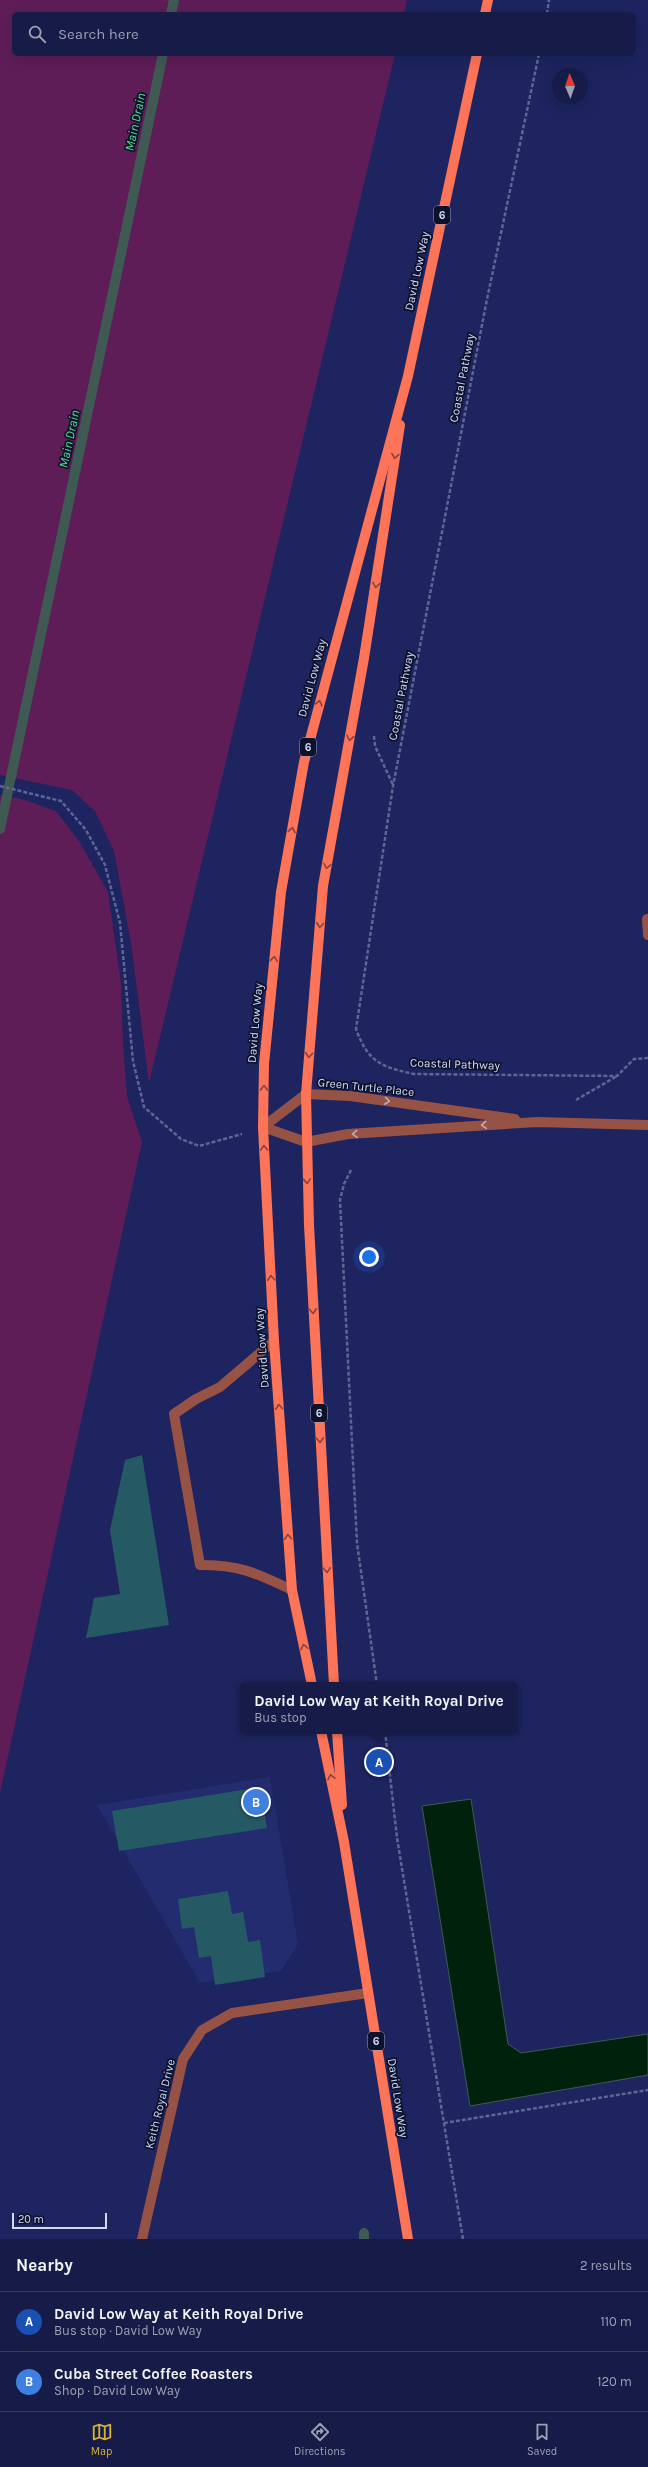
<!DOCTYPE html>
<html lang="en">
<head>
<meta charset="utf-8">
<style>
  :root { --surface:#161b47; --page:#1f244e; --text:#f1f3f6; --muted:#9ea1b4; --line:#353960; --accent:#d7b434 }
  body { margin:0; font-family:Karla,sans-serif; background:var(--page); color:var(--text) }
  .compass { position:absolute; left:552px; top:68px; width:36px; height:36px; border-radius:50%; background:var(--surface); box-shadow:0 4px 16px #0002; rotate:358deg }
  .scale { position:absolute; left:12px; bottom:10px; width:95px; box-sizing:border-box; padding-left:4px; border:2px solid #d3dbf9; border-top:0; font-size:11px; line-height:14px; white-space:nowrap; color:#d3dbf9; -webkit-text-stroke:3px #0d122c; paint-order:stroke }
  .you { position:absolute; left:369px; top:1257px; width:14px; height:14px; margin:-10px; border:3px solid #fff; border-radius:50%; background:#1a73e8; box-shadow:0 0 0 6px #1a73e833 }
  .badge { display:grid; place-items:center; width:26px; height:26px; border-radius:50%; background:var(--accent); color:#fff; font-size:13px; font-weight:700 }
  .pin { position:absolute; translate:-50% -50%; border:2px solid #fff; box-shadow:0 1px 4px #0006 }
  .popup { position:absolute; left:240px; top:1682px; width:278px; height:52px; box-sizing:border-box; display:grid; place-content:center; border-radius:6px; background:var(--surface); filter:drop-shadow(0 1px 3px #0005); font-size:13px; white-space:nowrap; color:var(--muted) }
  .popup b { font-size:15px; color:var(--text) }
  .popup::after { content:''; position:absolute; left:50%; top:100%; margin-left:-8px; border:8px solid transparent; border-top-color:var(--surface) }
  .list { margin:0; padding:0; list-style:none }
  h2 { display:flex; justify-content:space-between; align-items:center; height:52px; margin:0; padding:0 16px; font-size:17px }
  h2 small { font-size:13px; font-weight:400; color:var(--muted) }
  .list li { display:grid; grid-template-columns:26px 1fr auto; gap:12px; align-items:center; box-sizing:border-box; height:60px; padding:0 16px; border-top:1px solid var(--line) }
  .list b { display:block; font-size:15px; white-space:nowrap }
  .list p { margin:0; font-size:13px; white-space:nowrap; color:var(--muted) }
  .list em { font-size:13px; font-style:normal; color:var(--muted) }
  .icon { flex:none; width:22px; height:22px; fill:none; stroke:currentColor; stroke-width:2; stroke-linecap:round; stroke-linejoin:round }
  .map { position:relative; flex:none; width:648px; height:2239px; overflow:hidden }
  .search { position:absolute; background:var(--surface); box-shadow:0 4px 16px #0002; left:12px; right:12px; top:12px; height:44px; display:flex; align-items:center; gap:10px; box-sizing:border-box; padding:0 14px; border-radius:6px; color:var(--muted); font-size:15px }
  .sheet { height:172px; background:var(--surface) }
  nav { display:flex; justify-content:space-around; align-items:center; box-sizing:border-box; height:56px; border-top:1px solid var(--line); background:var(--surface); font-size:11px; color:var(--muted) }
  nav a { display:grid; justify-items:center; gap:2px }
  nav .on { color:var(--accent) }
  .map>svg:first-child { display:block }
</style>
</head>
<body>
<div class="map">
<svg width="648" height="2239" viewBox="0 0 648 2239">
  <rect width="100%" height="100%" fill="#1d245f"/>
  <path fill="#232c6e" d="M270,1777l28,167 -17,27 -81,12 -103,-178z"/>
  <g fill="#5e1d56">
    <path d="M0,0h407l-3,14h-390v40h381l-246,1029 -18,-140 -17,-92 -19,-40 -23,-21 -72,-15z"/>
    <path d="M0,795l22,4 34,12 23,30 29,51 13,91 2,61 4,52 15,46 -142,651z"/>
  </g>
  <path fill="#00220c" stroke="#3f5a53" d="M471,1799l37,245 13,9 127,-19v41l-178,31 -48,-300z"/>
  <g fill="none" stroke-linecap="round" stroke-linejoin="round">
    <g stroke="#3f5a53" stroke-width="10">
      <path d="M171,14l3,-14"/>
      <path d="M0,829l163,-775"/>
      <path d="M364,2233v6"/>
    </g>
  </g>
  <g fill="#255a65">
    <path d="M142,1455l27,170 -83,13 8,-40 26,-4 -10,-64 15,-70z"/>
    <path d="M260,1787l7,41 -148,23 -7,-40z"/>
    <path d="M228,1891l4,23 11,-2 5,30 12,-2 5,37 -50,8 -4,-29 -12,2 -5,-31 -12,2 -4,-30z"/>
  </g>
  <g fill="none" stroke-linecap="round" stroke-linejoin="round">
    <g stroke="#5e6696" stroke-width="2.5" stroke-dasharray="4 2" stroke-linecap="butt">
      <path d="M547,14l2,-14"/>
      <path d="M539,54l-52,245 -94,487 -37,243c12,33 25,38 58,45l203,2 17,-17 14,-1"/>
      <path d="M374,736l1,10 18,39"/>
      <path d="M0,786l61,15 25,29 19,35 15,58 13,138 11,46 37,32 18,7 43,-12"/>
      <path d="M576,1100l41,-24"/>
      <path d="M351,1170l-7,14 -4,16 17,343 20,142"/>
      <path d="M385,1731l12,107 66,401"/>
      <path d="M444,2123l204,-33"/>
    </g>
    <g stroke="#965345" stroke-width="10">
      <path d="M647,919l1,16"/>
      <path d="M263,1127l43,15 42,-8 189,-12 111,3"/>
      <path d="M263,1127l43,-33 44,2 165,23"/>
      <path d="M274,1341l-54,46 -24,12 -22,15 26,151c41,0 56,8 92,25"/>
      <path d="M142,2239l41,-180 19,-29 30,-17 136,-20"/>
    </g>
    <g stroke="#fe7458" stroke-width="10">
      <path d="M485,14l3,-14"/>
      <path d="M312,1685l-20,-95 -18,-249 -11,-214 1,-63 17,-172 23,-130 104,-386 69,-322"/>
      <path d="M334,1685l-25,-460 -3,-131 17,-208 41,-228 36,-233"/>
      <path d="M321,1731l23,111 64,397"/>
      <path d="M337,1731l5,74"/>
    </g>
  </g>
  <defs><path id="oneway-chevron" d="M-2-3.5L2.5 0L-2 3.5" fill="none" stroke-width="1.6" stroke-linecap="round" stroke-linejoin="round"/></defs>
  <g stroke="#864342">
    <use href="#oneway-chevron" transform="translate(395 456) rotate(99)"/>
    <use href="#oneway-chevron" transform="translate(376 585) rotate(99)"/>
    <use href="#oneway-chevron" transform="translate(319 703) rotate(-75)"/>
    <use href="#oneway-chevron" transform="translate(350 738) rotate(100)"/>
    <use href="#oneway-chevron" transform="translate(292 830) rotate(-80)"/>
    <use href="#oneway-chevron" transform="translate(327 866) rotate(100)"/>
    <use href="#oneway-chevron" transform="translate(320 925) rotate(95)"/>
    <use href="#oneway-chevron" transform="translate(274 959) rotate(-84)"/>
    <use href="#oneway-chevron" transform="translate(309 1055) rotate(95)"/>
    <use href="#oneway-chevron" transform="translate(264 1088) rotate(-89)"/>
    <use href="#oneway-chevron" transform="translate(264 1148) rotate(-92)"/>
    <use href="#oneway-chevron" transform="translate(307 1181) rotate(88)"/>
    <use href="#oneway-chevron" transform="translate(271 1278) rotate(-93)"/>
    <use href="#oneway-chevron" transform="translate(313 1311) rotate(87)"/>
    <use href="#oneway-chevron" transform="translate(279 1407) rotate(-94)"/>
    <use href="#oneway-chevron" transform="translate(320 1440) rotate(87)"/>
    <use href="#oneway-chevron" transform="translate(288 1537) rotate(-94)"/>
    <use href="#oneway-chevron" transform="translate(327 1570) rotate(87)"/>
    <use href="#oneway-chevron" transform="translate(304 1647) rotate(-102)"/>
    <use href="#oneway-chevron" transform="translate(331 1777) rotate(-102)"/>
  </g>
  <g stroke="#beabba">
    <use href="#oneway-chevron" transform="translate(387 1101) rotate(8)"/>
    <use href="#oneway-chevron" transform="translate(484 1125) rotate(176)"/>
    <use href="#oneway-chevron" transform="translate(355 1134) rotate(176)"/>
  </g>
  <g text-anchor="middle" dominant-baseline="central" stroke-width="3.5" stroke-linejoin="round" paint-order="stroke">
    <g fill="#0d122c" stroke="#989fbc" stroke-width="1">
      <rect x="434" y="206" width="16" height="18" rx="3"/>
      <rect x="300" y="738" width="16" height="18" rx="3"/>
      <rect x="311" y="1404" width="16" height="18" rx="3"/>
      <rect x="368" y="2032" width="16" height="18" rx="3"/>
    </g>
    <g font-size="11" font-weight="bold" fill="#d3dbf9">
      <text x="442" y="215">6</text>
      <text x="308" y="747">6</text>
      <text x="319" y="1413">6</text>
      <text x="376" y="2041">6</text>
    </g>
    <g font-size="12" fill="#d3dbf9" stroke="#0d122c">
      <text transform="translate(417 271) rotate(-78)">David Low Way</text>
      <text transform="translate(462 378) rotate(-79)">Coastal Pathway</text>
      <text transform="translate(312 678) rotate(-75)">David Low Way</text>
      <text transform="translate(401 696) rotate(-79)">Coastal Pathway</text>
      <text transform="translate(255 1023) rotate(-85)">David Low Way</text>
      <text transform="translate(455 1064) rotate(2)">Coastal Pathway</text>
      <text transform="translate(366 1087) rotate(6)">Green Turtle Place</text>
      <text transform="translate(262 1348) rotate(-94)">David Low Way</text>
      <text transform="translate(398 2098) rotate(81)">David Low Way</text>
      <text transform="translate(160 2104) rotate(-76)">Keith Royal Drive</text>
    </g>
    <g font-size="13" font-style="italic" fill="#52e28a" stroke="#0d122c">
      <text transform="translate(135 122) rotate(-78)">Main Drain</text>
      <text transform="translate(69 439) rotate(-78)">Main Drain</text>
    </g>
  </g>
</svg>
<svg class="compass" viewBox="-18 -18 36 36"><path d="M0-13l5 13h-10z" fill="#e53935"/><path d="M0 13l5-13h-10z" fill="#9ea1b4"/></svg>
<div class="scale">20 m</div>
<div class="you"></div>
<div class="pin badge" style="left:379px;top:1762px;background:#1a4fb4">A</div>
<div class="popup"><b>David Low Way at Keith Royal Drive</b>Bus stop</div>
<div class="pin badge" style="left:256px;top:1802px;background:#3f7fe0">B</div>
<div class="search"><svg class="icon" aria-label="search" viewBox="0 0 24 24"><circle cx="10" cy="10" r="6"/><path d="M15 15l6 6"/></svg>Search here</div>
</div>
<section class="sheet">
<h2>Nearby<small>2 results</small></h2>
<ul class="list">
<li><span class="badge" style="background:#1a4fb4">A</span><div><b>David Low Way at Keith Royal Drive</b><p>Bus stop · David Low Way</p></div><em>110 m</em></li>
<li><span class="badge" style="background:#3f7fe0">B</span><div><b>Cuba Street Coffee Roasters</b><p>Shop · David Low Way</p></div><em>120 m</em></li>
</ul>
</section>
<nav>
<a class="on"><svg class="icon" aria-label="map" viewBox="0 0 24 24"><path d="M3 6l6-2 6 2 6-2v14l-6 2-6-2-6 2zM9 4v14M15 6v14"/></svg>Map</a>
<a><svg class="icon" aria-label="directions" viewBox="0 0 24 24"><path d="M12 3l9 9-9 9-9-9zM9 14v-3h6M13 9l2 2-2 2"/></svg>Directions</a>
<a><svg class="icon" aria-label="saved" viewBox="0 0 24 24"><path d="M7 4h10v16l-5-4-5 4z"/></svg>Saved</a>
</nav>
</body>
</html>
